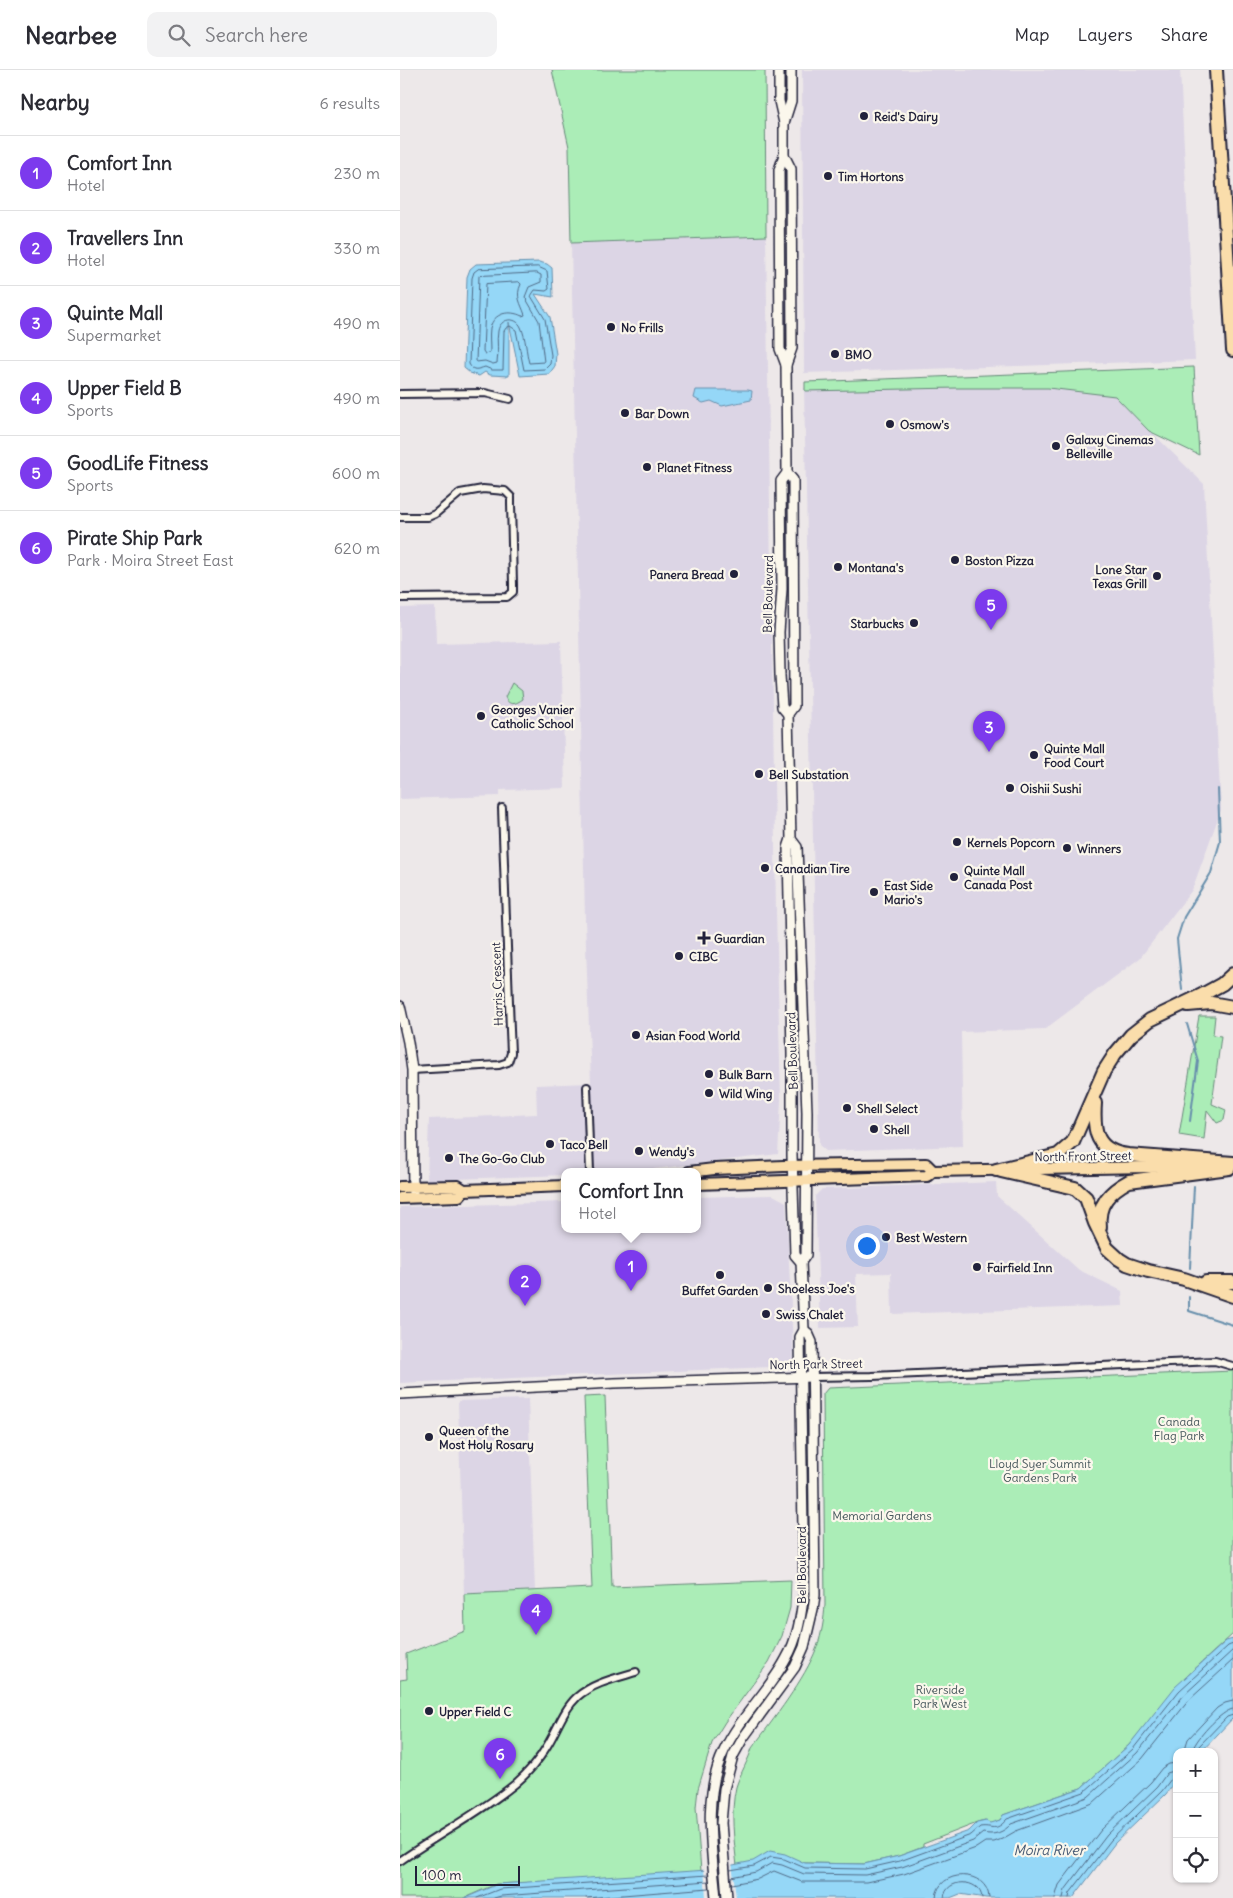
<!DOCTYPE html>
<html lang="en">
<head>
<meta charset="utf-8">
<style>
  :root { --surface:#fff; --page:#f2f2f3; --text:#2b2b33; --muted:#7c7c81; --line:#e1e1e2; --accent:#7c3aed }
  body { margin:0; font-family:Delius,sans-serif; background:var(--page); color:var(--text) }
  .controls { position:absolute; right:15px; bottom:15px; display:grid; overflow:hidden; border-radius:10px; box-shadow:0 1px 4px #0004 }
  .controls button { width:45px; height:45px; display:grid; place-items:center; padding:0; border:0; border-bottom:1px solid var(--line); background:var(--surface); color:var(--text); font:25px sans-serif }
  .scale { position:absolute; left:15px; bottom:12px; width:105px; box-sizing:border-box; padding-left:5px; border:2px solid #22223b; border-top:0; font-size:14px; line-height:18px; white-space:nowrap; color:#22223b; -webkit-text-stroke:4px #fbf7ec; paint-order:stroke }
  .you { position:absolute; left:466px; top:1175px; width:18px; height:18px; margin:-12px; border:4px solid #fff; border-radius:50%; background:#1a73e8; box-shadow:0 0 0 8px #1a73e833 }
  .badge { display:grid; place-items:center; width:32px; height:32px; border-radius:50%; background:var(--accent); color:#fff; font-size:16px; font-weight:700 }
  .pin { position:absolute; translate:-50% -41px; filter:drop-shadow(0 1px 2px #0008) }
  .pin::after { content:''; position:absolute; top:26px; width:18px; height:15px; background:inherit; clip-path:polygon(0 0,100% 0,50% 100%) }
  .popup { position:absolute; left:161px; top:1098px; width:140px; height:65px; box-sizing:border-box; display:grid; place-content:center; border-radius:10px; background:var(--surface); filter:drop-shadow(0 1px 4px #0005); font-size:16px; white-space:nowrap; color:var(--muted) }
  .popup b { font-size:19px; color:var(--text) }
  .popup::after { content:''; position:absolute; left:50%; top:100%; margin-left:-10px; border:10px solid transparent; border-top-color:var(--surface) }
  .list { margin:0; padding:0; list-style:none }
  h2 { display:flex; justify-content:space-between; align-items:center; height:65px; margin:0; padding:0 20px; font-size:21px }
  h2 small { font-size:16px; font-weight:400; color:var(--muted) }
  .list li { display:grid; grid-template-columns:32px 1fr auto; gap:15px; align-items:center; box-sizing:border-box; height:75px; padding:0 20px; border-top:1px solid var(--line) }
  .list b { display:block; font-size:19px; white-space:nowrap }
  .list p { margin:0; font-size:16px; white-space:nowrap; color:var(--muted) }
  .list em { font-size:16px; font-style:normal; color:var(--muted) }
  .icon { flex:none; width:28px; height:28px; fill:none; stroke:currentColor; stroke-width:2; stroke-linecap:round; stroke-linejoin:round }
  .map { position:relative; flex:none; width:833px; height:1828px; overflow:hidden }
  header { display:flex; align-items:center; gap:30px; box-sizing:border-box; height:70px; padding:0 25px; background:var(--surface); border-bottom:1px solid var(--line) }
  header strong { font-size:24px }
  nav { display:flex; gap:28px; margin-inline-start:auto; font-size:18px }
  .search { width:350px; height:45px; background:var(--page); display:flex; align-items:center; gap:12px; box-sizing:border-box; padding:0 18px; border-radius:10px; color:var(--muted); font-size:19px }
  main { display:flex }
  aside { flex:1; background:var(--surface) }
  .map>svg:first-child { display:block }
</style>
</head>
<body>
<header>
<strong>Nearbee</strong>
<div class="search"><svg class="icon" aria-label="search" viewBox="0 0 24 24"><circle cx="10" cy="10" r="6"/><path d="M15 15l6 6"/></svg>Search here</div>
<nav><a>Map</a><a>Layers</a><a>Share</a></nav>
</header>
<main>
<aside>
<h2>Nearby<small>6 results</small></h2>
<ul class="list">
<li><span class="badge">1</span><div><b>Comfort Inn</b><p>Hotel</p></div><em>230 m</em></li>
<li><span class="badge">2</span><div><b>Travellers Inn</b><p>Hotel</p></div><em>330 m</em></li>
<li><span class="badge">3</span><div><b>Quinte Mall</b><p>Supermarket</p></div><em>490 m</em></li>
<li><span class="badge">4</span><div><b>Upper Field B</b><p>Sports</p></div><em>490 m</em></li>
<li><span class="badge">5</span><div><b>GoodLife Fitness</b><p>Sports</p></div><em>600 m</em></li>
<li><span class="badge">6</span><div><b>Pirate Ship Park</b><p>Park · Moira Street East</p></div><em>620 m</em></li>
</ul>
</aside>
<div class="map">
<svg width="833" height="1828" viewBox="0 0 833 1828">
  <rect width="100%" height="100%" fill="#ede8e9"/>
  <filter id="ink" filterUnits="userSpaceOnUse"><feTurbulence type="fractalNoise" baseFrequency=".02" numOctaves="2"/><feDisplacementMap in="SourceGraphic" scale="10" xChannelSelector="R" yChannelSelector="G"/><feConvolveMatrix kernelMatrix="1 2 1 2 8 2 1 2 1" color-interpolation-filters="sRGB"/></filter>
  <g filter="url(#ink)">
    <g fill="#dcd5e5">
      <path d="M402,0h378l15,290 -391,13z"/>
      <path d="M366,166l10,676 5,188 -3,54 -150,18h-63v3l-138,5 2,-61 108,-5 -1,-29 55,-2 -6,-164 -14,-676z"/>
      <path d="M701,312l103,102 17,326 -29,80 -52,68 -95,71 -84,3 2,114 -137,5 -7,-6 -1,-54 -14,-703z"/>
      <path d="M35,537l1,37 125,-3 4,147 -65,2v6l-100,3v-191z"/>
      <path d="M596,1112l1,14 82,74 43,21 1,15 -231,8 -1,-41 -35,1 2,53 -38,1 -5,-132 7,-7z"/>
      <path d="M373,1125l13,7 8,164 -394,17v-176l165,-5v28h132v-33z"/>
      <path d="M128,1329l7,192 -71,3 -6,-193z"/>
    </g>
    <g fill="#abedb7" stroke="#668879">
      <path d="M152,0h213l1,166 -195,7 -2,-96z"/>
      <path d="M794,297l5,88 -50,-24 -34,-35 -67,-8h-91l-152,3v-9z"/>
      <path d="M112,613l10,8 1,8c-7,5 -14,8 -18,-2z"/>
      <path d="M799,946h16l-2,19 8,1 -9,68 14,6 -2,10 -7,3 -10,-13 -3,29 -25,-4z"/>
      <path d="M833,1301v263l-45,41 -59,70 -48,43 -78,27 -3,5 -10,4 -5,-3 -8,2 -54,21v3l-24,9 -35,8 -59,-1 -68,3c-3,-26 -7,-53 -1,-79 4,-13 13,-28 16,-39 21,-28 53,-69 65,-101 5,-14 7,-28 8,-42l-2,-211 5,-6z"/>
      <path d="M205,1326l7,191 179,-7 -1,28 -8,28 -13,26 -44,60 -13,21 -14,46 -2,18 5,64 -122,9 -83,4 -32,14h-64v-218l7,-1 -1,-25 59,-23 -1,-37 128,-6 -8,-191z"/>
    </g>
    <g fill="#95d7f7" stroke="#678fac">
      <path d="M139,192l8,2 5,4 1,29 -18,-3 15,23 6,37 -1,12 -6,8 -29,2 -11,-54v54l-19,-1 -5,-3 -6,4 -9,-3 -6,-5 3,-91 3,-8 6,-5z"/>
      <path d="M296,320h52l4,1 -1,9 -29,6 -11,-5 -8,2 -9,-5z"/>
      <path d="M833,1569v79l-32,34h-24v27l-11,15 -51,49 -42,55h-87l-26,-4 -10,4h-485l33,-14 210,-14 45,-9 17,-10 15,3 20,9 59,1 35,-8 70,-25 8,-8 9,-2 4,2 10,-3 3,-5 78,-27 48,-43 46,-58 51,-46z"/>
    </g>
    <path fill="#ede8e9" d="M332,1792l4,36h-30l-2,-30z"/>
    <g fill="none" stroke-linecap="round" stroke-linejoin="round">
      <g stroke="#506a86" stroke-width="1">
        <path d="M138,197l9,4 2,18 -3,2 -11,-1 -4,6 14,23 6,36 -1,9 -5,5 -21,1 -8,-40 -6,-4 -4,2 -2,3 -1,39h-11l-7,-3c-7,2 -12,5 -16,-3l3,-86 2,-6 4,-3z"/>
        <path d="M137,203l4,2v7l-12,5 -4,10 14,24 5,41 -15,1c-3,-11 -3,-25 -8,-36 -5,-11 -21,-9 -23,4 -2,10 1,21 -1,32l-4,1 -8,-3 -9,1 3,-86z"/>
        <path d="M119,212l2,2c-6,13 0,19 4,31l-3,1c-12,-6 -28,-4 -32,12 -1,8 0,16 0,24l-5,2 -2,-3 3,-67z"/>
        <path d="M784,1682l4,-13 29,-31 8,-5 8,-2"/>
        <path d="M792,1682c1,-11 30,-42 41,-43"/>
        <path d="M798,1682l1,-6 28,-29 6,-2"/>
        <path d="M330,1800l24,-4 17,-9 13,2 21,9 60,1 35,-8 71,-26 9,-8c12,-2 15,6 27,-8l77,-27 49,-43 46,-58 49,-45 5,-2"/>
        <path d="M331,1807l25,-5 16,-9 10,2 22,9 61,1 37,-8 71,-26 10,-8c11,3 21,-1 28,-9l77,-27 49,-44 47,-58 49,-45"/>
        <path d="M332,1814l26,-5 16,-8 28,11h64l38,-8 72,-26 9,-6h9l8,-3 14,-8 77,-28 49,-44 47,-59 44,-40"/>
        <path d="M77,1828l23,-9 208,-14"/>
        <path d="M94,1828l7,-2 208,-15"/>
        <path d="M186,1828l123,-10"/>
        <path d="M536,1828c1,-30 52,-30 53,0"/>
        <path d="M544,1828c1,-21 37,-20 38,0"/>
        <path d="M655,1828l4,-13 42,-55 50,-48 11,-14 7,-4 8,-1"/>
        <path d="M663,1828l2,-8 42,-55 50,-48 10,-14 10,-3"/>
        <path d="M669,1828l1,-5 41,-53 51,-49 9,-12 6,-2"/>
      </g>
      <g stroke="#678fac" stroke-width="2">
        <path d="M782,920l-5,-51 7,-22 27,-44 9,-31 -2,-53"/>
        <path d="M787,954l11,37 -8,60"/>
        <path d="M790,1198l4,-82"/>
        <path d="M789,1227v14l44,14"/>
      </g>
      <g stroke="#22223b" stroke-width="10">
        <g id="minor">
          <path d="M0,324l85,-1 25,6"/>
          <path d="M0,447h28l7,-3 25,-21 23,-4 22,2 6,6v7l2,80v8l-6,5 -107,1"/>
          <path d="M12,1000l87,-5 9,-3 3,-9 -1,-23 -8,-222"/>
          <path d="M187,1017l3,85"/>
          <path d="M412,1307l60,-1 343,-15 17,5"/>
          <path d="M0,1791c37,-26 81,-49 115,-77 13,-11 24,-24 32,-38 10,-16 16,-36 30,-49 16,-14 39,-19 59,-25"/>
        </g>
      </g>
      <g stroke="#22223b" stroke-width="12">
        <g id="tertiary">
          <path d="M0,936l8,36 4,28 1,127"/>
          <path d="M0,1324l214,-11 198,-6"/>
        </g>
      </g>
      <g stroke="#22223b" stroke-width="12">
        <g id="secondary">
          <path d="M379,0v31l5,22v32l-5,15 1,179 6,16"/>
          <path d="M384,53l7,-22v-31"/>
          <path d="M384,85l7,14 1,179 -6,17 1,108 -6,8 1,108 -3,43 1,43 2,32 6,7"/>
          <path d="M391,769l6,8 10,265 -1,143 -5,7"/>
          <path d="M316,1828c-4,-48 -14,-102 8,-147 16,-34 45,-60 62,-92 12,-20 15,-44 18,-66l-4,-256 4,-7 -3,-68 -6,-7 -3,-100v-101l-4,-206 3,-9 -3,-125 6,-8 -1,-226 -6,-7"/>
          <path d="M327,1828l-6,-75 3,-34 9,-33 10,-18 52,-71 9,-20 9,-38 2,-14 -3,-253 -4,-9 -4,-3"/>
        </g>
      </g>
      <g stroke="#22223b" stroke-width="14">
        <g id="primary">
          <path d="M289,1102l25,-3 69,-3 143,-2 7,7"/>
          <path d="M297,1114l230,-8 6,-5 272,-5"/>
          <path d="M0,1117l58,-1 6,4 101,-4"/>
          <path d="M0,1128l59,-2 5,-6"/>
        </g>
      </g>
      <g stroke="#22223b" stroke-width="16">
        <g id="motorway">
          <path d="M816,0l17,280"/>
          <path d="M788,935l23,-2 22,4"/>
          <path d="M695,1033c-2,29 1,48 33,52l105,8"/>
          <path d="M596,1100l62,-15 15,-13 31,-71 11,-17 16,-19 19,-15 50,-24 22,-12 11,-10"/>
          <path d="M601,1101l74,17 11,10 9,25 12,25 12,11 8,5 21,7 36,8 49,17"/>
          <path d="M700,1157c-3,-23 10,-36 29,-46l100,-13"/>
          <path d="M806,1212h27"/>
        </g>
      </g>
      <use href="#minor" stroke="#fbf7ec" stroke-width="6"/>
      <use href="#tertiary" stroke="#fbf7ec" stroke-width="9"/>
      <use href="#secondary" stroke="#fbf7ec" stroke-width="9"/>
      <use href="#primary" stroke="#faddab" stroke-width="10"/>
      <use href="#motorway" stroke="#faddab" stroke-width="12"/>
    </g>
  </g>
  <g fill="#22223b" stroke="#fbf7ec" stroke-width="2">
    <circle cx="464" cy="46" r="5"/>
    <circle cx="428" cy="106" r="5"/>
    <circle cx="211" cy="257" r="5"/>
    <circle cx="435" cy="284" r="5"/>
    <circle cx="225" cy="343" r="5"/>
    <circle cx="490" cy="354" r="5"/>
    <circle cx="656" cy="376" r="5"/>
    <circle cx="247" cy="397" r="5"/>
    <circle cx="555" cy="490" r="5"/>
    <circle cx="438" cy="497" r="5"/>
    <circle cx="334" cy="504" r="5"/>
    <circle cx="757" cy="506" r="5"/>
    <circle cx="514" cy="553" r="5"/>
    <circle cx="81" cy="646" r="5"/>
    <circle cx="634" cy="685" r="5"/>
    <circle cx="359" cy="704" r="5"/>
    <circle cx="610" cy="718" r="5"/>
    <circle cx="557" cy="772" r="5"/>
    <circle cx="667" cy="778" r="5"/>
    <circle cx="365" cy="798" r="5"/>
    <circle cx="554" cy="807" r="5"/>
    <circle cx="474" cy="822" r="5"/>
    <path d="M301.5 860.5h5v5h5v5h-5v5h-5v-5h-5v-5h5z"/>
    <circle cx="279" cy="886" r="5"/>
    <circle cx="236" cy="965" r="5"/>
    <circle cx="309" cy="1004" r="5"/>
    <circle cx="309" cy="1023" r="5"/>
    <circle cx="447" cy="1038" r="5"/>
    <circle cx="474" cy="1059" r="5"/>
    <circle cx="150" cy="1074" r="5"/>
    <circle cx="239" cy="1081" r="5"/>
    <circle cx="49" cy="1088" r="5"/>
    <circle cx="486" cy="1167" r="5"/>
    <circle cx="577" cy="1197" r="5"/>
    <circle cx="320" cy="1205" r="5"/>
    <circle cx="368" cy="1218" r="5"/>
    <circle cx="366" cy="1244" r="5"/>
    <circle cx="29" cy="1367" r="5"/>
    <circle cx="29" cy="1641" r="5"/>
  </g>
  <g text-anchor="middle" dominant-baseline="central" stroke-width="4.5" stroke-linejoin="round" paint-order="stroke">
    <g font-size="12" font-weight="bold" fill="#22223b" stroke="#fbf7ec" text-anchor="start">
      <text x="474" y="46">Reid's Dairy</text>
      <text x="438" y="106">Tim Hortons</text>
      <text x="221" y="257">No Frills</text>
      <text x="445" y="284">BMO</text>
      <text x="235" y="343">Bar Down</text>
      <text x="500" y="354">Osmow's</text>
      <text x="666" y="369">Galaxy Cinemas<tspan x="666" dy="14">Belleville</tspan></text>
      <text x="257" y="397">Planet Fitness</text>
      <text x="565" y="490">Boston Pizza</text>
      <text x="448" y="497">Montana's</text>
      <text x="747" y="499" text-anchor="end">Lone Star<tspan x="747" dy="14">Texas Grill</tspan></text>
      <text x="324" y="504" text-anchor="end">Panera Bread</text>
      <text x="504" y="553" text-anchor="end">Starbucks</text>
      <text x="91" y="639">Georges Vanier<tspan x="91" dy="14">Catholic School</tspan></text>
      <text x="644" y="678">Quinte Mall<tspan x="644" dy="14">Food Court</tspan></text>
      <text x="369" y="704">Bell Substation</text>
      <text x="620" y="718">Oishii Sushi</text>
      <text x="567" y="772">Kernels Popcorn</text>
      <text x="677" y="778">Winners</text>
      <text x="375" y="798">Canadian Tire</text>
      <text x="564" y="800">Quinte Mall<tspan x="564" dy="14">Canada Post</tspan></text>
      <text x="484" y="815">East Side<tspan x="484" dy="14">Mario's</tspan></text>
      <text x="314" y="868">Guardian</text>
      <text x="289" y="886">CIBC</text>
      <text x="246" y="965">Asian Food World</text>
      <text x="319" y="1004">Bulk Barn</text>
      <text x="319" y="1023">Wild Wing</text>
      <text x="457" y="1038">Shell Select</text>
      <text x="484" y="1059">Shell</text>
      <text x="160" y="1074">Taco Bell</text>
      <text x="249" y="1081">Wendy's</text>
      <text x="59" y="1088">The Go-Go Club</text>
      <text x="496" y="1167">Best Western</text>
      <text x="587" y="1197">Fairfield Inn</text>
      <text x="378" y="1218">Shoeless Joe's</text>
      <text x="320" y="1220" text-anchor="middle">Buffet Garden</text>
      <text x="376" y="1244">Swiss Chalet</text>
      <text x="39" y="1360">Queen of the<tspan x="39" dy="14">Most Holy Rosary</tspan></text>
      <text x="39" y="1641">Upper Field C</text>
    </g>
    <g font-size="12" fill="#22223b" stroke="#fbf7ec">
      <text transform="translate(368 524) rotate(-89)">Bell Boulevard</text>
      <text transform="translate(97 914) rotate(-92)">Harris Crescent</text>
      <text transform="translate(392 981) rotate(-92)">Bell Boulevard</text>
      <text transform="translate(683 1086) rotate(-1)">North Front Street</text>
      <text transform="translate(416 1294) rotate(-1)">North Park Street</text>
      <text transform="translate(401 1495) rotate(-90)">Bell Boulevard</text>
    </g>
    <g font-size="12" fill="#44555a" stroke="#fbf7ec">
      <text x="779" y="1351">Canada<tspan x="779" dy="14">Flag Park</tspan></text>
      <text x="640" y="1393">Lloyd Syer Summit<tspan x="640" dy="14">Gardens Park</tspan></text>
      <text x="482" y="1445">Memorial Gardens</text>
      <text x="540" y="1619">Riverside<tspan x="540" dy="14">Park West</tspan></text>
    </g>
    <g font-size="14" font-style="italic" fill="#445873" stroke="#fbf7ec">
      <text x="649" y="1780">Moira River</text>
    </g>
  </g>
</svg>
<div class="controls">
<button>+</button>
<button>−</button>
<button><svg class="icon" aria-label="locate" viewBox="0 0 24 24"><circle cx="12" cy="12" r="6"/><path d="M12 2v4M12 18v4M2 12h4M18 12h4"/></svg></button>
</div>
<div class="scale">100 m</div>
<div class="you"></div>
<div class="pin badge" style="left:231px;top:1221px">1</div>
<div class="popup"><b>Comfort Inn</b>Hotel</div>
<div class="pin badge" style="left:125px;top:1236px">2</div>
<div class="pin badge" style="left:589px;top:682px">3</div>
<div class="pin badge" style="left:136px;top:1565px">4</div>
<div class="pin badge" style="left:591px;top:560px">5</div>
<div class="pin badge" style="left:100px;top:1709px">6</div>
</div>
</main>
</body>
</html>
